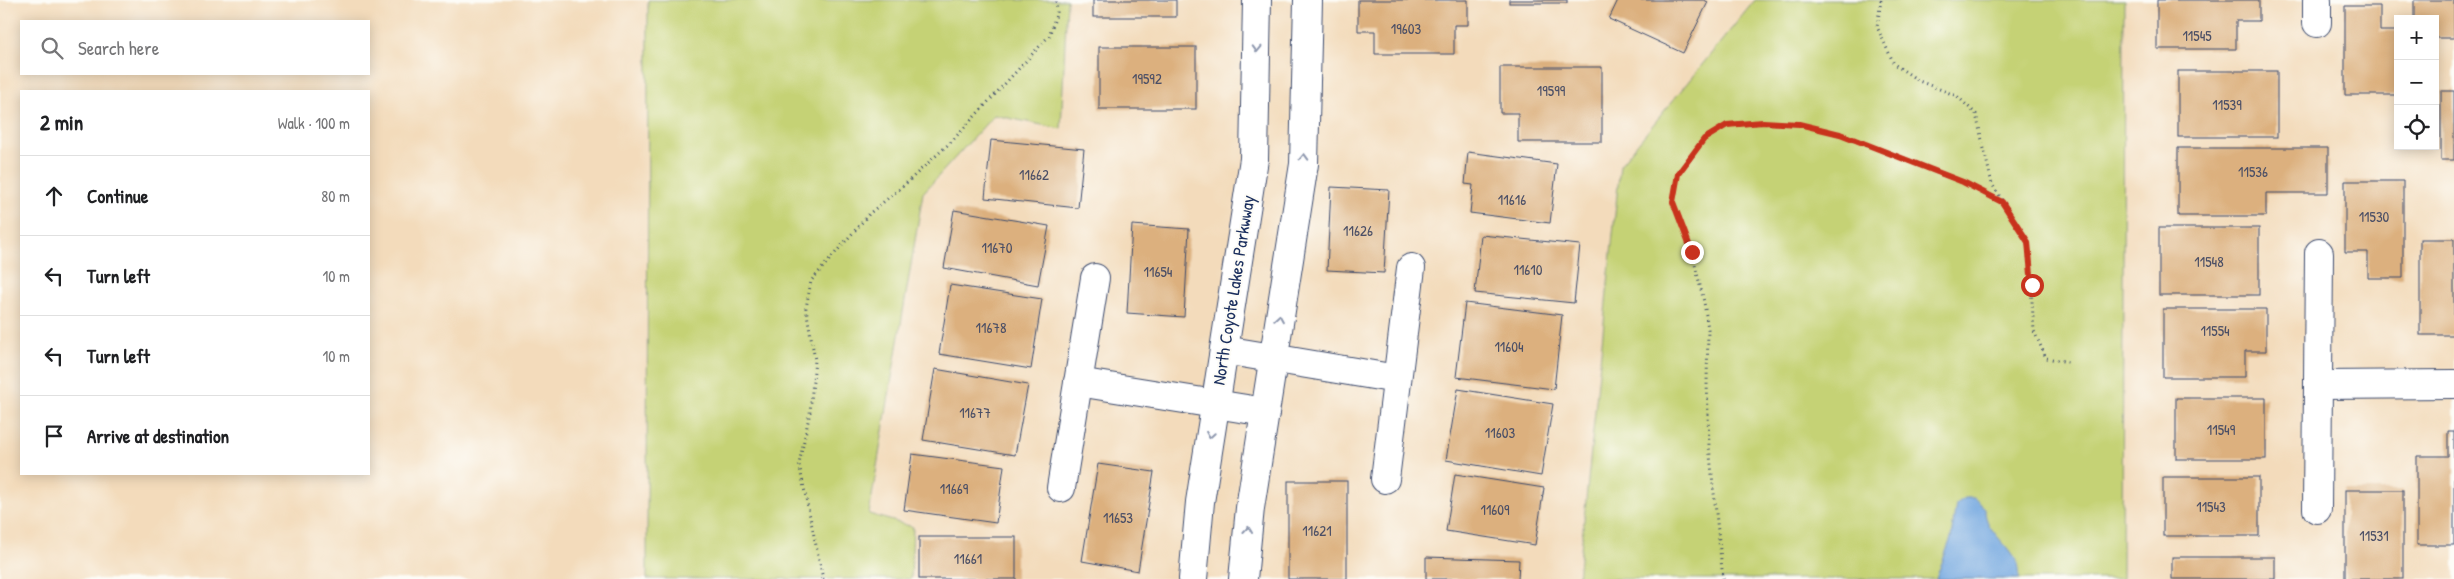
<!DOCTYPE html>
<html lang="en">
<head>
<meta charset="utf-8">
<style>
  :root { --surface:#fff; --page:#f2f2f2; --text:#202124; --muted:#757577; --line:#e0e0e0 }
  body { margin:0; font-family:"Patrick Hand",sans-serif; background:var(--page); color:var(--text) }
  .controls { position:absolute; right:15px; top:15px; display:grid; overflow:hidden; border-radius:0px; box-shadow:0 2px 12px #0003 }
  .controls button { width:45px; height:45px; display:grid; place-items:center; padding:0; border:0; border-bottom:1px solid var(--line); background:var(--surface); color:var(--text); font:25px sans-serif }
  .stop { position:absolute; width:15px; height:15px; margin:-11px; border:4px solid #c8321e; border-radius:50%; background:#fff }
  .stop.end { background:#c8321e; border-color:#fff; box-shadow:0 1px 5px #0008 }
  .list { margin:0; padding:0; list-style:none }
  h2 { display:flex; justify-content:space-between; align-items:center; height:65px; margin:0; padding:0 20px; font-size:21px }
  h2 small { font-size:16px; font-weight:400; color:var(--muted) }
  .list li { display:grid; grid-template-columns:32px 1fr auto; gap:15px; align-items:center; box-sizing:border-box; height:80px; padding:0 20px; border-top:1px solid var(--line) }
  .list b { display:block; font-size:19px; white-space:nowrap }
  .list em { font-size:16px; font-style:normal; color:var(--muted) }
  .icon { flex:none; width:28px; height:28px; fill:none; stroke:currentColor; stroke-width:2; stroke-linecap:round; stroke-linejoin:round }
  .map { position:relative; flex:none; width:2454px; height:579px; overflow:hidden }
  .search { position:absolute; background:var(--surface); box-shadow:0 2px 12px #0003; left:20px; top:20px; width:350px; height:55px; display:flex; align-items:center; gap:12px; box-sizing:border-box; padding:0 18px; border-radius:0px; color:var(--muted); font-size:19px }
  .panel { position:absolute; background:var(--surface); box-shadow:0 2px 12px #0003; left:20px; top:90px; width:350px; height:385px; border-radius:0px }
  .map>svg:first-child { display:block }
</style>
</head>
<body>
<div class="map">
<svg width="2454" height="579" viewBox="0 0 2454 579">
  <rect width="100%" height="100%" fill="#fdfcf7"/>
  <filter id="ink" filterUnits="userSpaceOnUse"><feTurbulence type="fractalNoise" baseFrequency=".02" numOctaves="2"/><feDisplacementMap in="SourceGraphic" scale="10" xChannelSelector="R" yChannelSelector="G"/><feConvolveMatrix kernelMatrix="1 2 1 2 8 2 1 2 1" color-interpolation-filters="sRGB"/></filter>
  <filter id="wash" filterUnits="userSpaceOnUse"><feTurbulence type="fractalNoise" baseFrequency=".0096" numOctaves="4" result="noise"/><feDisplacementMap in="SourceGraphic" scale="20" xChannelSelector="R" yChannelSelector="G"/><feGaussianBlur stdDeviation="1.12" result="paint"/><feColorMatrix in="noise" values="0 0 0 0 0 0 0 0 0 0 0 0 0 0 0 0 0 1.4 0 .05"/><feComposite in="paint" operator="in"/></filter>
  <g filter="url(#wash)">
    <rect width="100%" height="100%" fill="#f3dbbb"/>
    <g fill="#c5d274" stroke="#708069">
      <path d="M648,0h419l-6,129 -67,-14 -71,78 -54,321 44,13 -2,52h-264z"/>
      <path d="M1755,0h369l-2,579h-544l42,-414z"/>
    </g>
    <path fill="#73a7e0" stroke="#476b9f" d="M1965,498h9l11,10c-2,28 39,42 34,71h-83l15,-41 5,-34z"/>
    <g id="blocks">
      <g fill="#dcb07e">
        <rect x="1093" y="0" width="83" height="17"/>
        <path d="M1358,0h110v25h-14v29h-79v-23h-17z"/>
        <rect x="1509" y="0" width="58" height="3"/>
        <path d="M1618,0h86l4,2 -25,51 -74,-34z"/>
        <path d="M2157,0h102v21h-23v28h-79z"/>
        <path d="M2414,0h40v38h-19v-19h-21z"/>
        <path d="M2345,6h35v25h18v64h-53z"/>
        <rect x="1099" y="47" width="97" height="62"/>
        <path d="M1500,67h102v75h-84v-29h-18z"/>
        <rect x="2178" y="71" width="99" height="66"/>
        <rect x="2441" y="91" width="13" height="69"/>
        <path d="M991,140l93,9 -6,59 -93,-10z"/>
        <path d="M2178,148h150v45h-62v23h-88z"/>
        <path d="M1468,152l89,12 -7,59 -80,-10 3,-28 -8,-1z"/>
        <path d="M2345,181h58v97h-35v-26h-23z"/>
        <path d="M1331,187l58,3 -5,83 -57,-3z"/>
        <path d="M954,210l95,16 -11,59 -94,-17z"/>
        <path d="M1132,225l57,4 -5,88 -57,-4z"/>
        <rect x="2159" y="228" width="100" height="67"/>
        <path d="M1481,235l99,10 -6,58 -99,-10z"/>
        <rect x="2420" y="239" width="34" height="96"/>
        <path d="M950,285l92,14 -11,70 -92,-15z"/>
        <path d="M1465,303l97,12 -8,74 -98,-12z"/>
        <path d="M2163,309h103v42h-21v26h-82z"/>
        <path d="M935,369l93,16 -13,70 -92,-15z"/>
        <path d="M1458,389l95,15 -12,72 -95,-16z"/>
        <rect x="2176" y="398" width="90" height="61"/>
        <path d="M2448,431h6v114h-37v-89h31z"/>
        <path d="M912,454l92,12 -8,57 -92,-13z"/>
        <path d="M1098,464l56,8 -16,99 -56,-10z"/>
        <path d="M1455,474l89,14 -9,57 -89,-14z"/>
        <rect x="2163" y="477" width="96" height="59"/>
        <rect x="1288" y="481" width="59" height="98"/>
        <rect x="2345" y="490" width="58" height="89"/>
        <rect x="919" y="537" width="97" height="42"/>
        <path d="M1426,557l93,3 -1,19h-92z"/>
        <rect x="2172" y="557" width="103" height="22"/>
      </g>
    </g>
  </g>
  <g filter="url(#ink)">
    <use href="#blocks" fill-opacity="0" stroke="#3b496c" stroke-width="1"/>
    <g fill="none" stroke-linecap="round" stroke-linejoin="round">
      <g stroke="#3b496c" stroke-width="30">
        <g id="minor">
          <path d="M2317,0v23"/>
          <path d="M1224,350l173,29"/>
          <path d="M1078,382l187,30"/>
          <path d="M2318,385l136,-1"/>
          <path d="M1385,479l26,-211"/>
          <path d="M1061,488l34,-210"/>
          <path d="M2317,509l2,-256"/>
        </g>
      </g>
      <g stroke="#3b496c" stroke-width="30">
        <g id="tertiary">
          <path d="M1193,579l7,-77 54,-343 3,-159"/>
          <path d="M1243,579l7,-71 54,-344 4,-164"/>
        </g>
      </g>
      <g stroke="#3b496c" stroke-width="3" stroke-dasharray="1 4" stroke-linecap="butt">
        <path d="M1881,0l-4,27 17,37 25,17 38,15 19,18 16,70 36,58 6,89 12,27 22,4"/>
        <path d="M823,579l-24,-115 11,-52 5,-52 -9,-52 5,-27 59,-68 32,-26 50,-46 97,-105 8,-24 -1,-12"/>
        <path d="M1723,579l-14,-133 -2,-63 1,-54 -4,-27 -12,-50 -19,-50 5,-28 26,-35 23,-14 36,-2 36,1 41,10 123,48 39,20"/>
      </g>
      <use href="#minor" stroke="#fff" stroke-width="28"/>
      <use href="#tertiary" stroke="#fff" stroke-width="28"/>
    </g>
    <defs><path id="oneway-chevron" d="M-2-3.5L2.5 0L-2 3.5" fill="none" stroke-width="1.6" stroke-linecap="round" stroke-linejoin="round" transform="scale(1.25)"/></defs>
    <g stroke="#8d97ae">
      <use href="#oneway-chevron" transform="translate(1257 49) rotate(92)"/>
      <use href="#oneway-chevron" transform="translate(1304 157) rotate(-88)"/>
      <use href="#oneway-chevron" transform="translate(1279 318) rotate(-81)"/>
      <use href="#oneway-chevron" transform="translate(1210 435) rotate(99)"/>
      <use href="#oneway-chevron" transform="translate(1248 530) rotate(-84)"/>
    </g>
  </g>
  <g fill="none" stroke-linecap="round" stroke-linejoin="round" filter="url(#ink)">
    <path stroke="#c8321e" stroke-width="6" d="M1692,252l-19,-50 5,-28 26,-35 23,-14 36,-3 36,2 41,10 123,48 39,20 26,40 4,43"/>
  </g>
  <g text-anchor="middle" dominant-baseline="central" stroke-width="4" stroke-linejoin="round" paint-order="stroke">
    <g font-size="15" fill="#4b4f66">
      <text x="1406" y="28">19603</text>
      <text x="2197" y="35">11545</text>
      <text x="1147" y="78">19592</text>
      <text x="1551" y="90">19599</text>
      <text x="2227" y="104">11539</text>
      <text x="2253" y="171">11536</text>
      <text x="1034" y="174">11662</text>
      <text x="1512" y="199">11616</text>
      <text x="2374" y="216">11530</text>
      <text x="1358" y="230">11626</text>
      <text x="997" y="247">11670</text>
      <text x="2209" y="261">11548</text>
      <text x="1528" y="269">11610</text>
      <text x="1158" y="271">11654</text>
      <text x="991" y="327">11678</text>
      <text x="2215" y="330">11554</text>
      <text x="1509" y="346">11604</text>
      <text x="975" y="412">11677</text>
      <text x="2221" y="429">11549</text>
      <text x="1500" y="432">11603</text>
      <text x="954" y="488">11669</text>
      <text x="2211" y="506">11543</text>
      <text x="1495" y="509">11609</text>
      <text x="1118" y="517">11653</text>
      <text x="1317" y="530">11621</text>
      <text x="2374" y="535">11531</text>
      <text x="968" y="558">11661</text>
    </g>
    <g font-size="18" fill="#1b2f5e" stroke="#fdfcf7">
      <text transform="translate(1233 290) rotate(-81)">North Coyote Lakes Parkwway</text>
    </g>
  </g>
</svg>
<div class="controls">
<button>+</button>
<button>−</button>
<button><svg class="icon" aria-label="locate" viewBox="0 0 24 24"><circle cx="12" cy="12" r="6"/><path d="M12 2v4M12 18v4M2 12h4M18 12h4"/></svg></button>
</div>
<div class="stop" style="left:2032px;top:285px"></div>
<div class="stop end" style="left:1692px;top:252px"></div>
<div class="search"><svg class="icon" aria-label="search" viewBox="0 0 24 24"><circle cx="10" cy="10" r="6"/><path d="M15 15l6 6"/></svg>Search here</div>
<section class="panel">
<h2>2 min<small>Walk · 100 m</small></h2>
<ul class="list">
<li><svg class="icon" aria-label="ahead" viewBox="0 0 24 24"><path d="M12 20V5M6 11l6-6 6 6"/></svg><div><b>Continue</b></div><em>80 m</em></li>
<li><svg class="icon" aria-label="left" viewBox="0 0 24 24"><path d="M17 20v-9H6M10 6l-5 5 5 5"/></svg><div><b>Turn left</b></div><em>10 m</em></li>
<li><svg class="icon" aria-label="left" viewBox="0 0 24 24"><path d="M17 20v-9H6M10 6l-5 5 5 5"/></svg><div><b>Turn left</b></div><em>10 m</em></li>
<li><svg class="icon" aria-label="arrive" viewBox="0 0 24 24"><path d="M6 21V4h12l-3 4 3 4H6"/></svg><div><b>Arrive at destination</b></div></li>
</ul>
</section>
</div>
</body>
</html>
